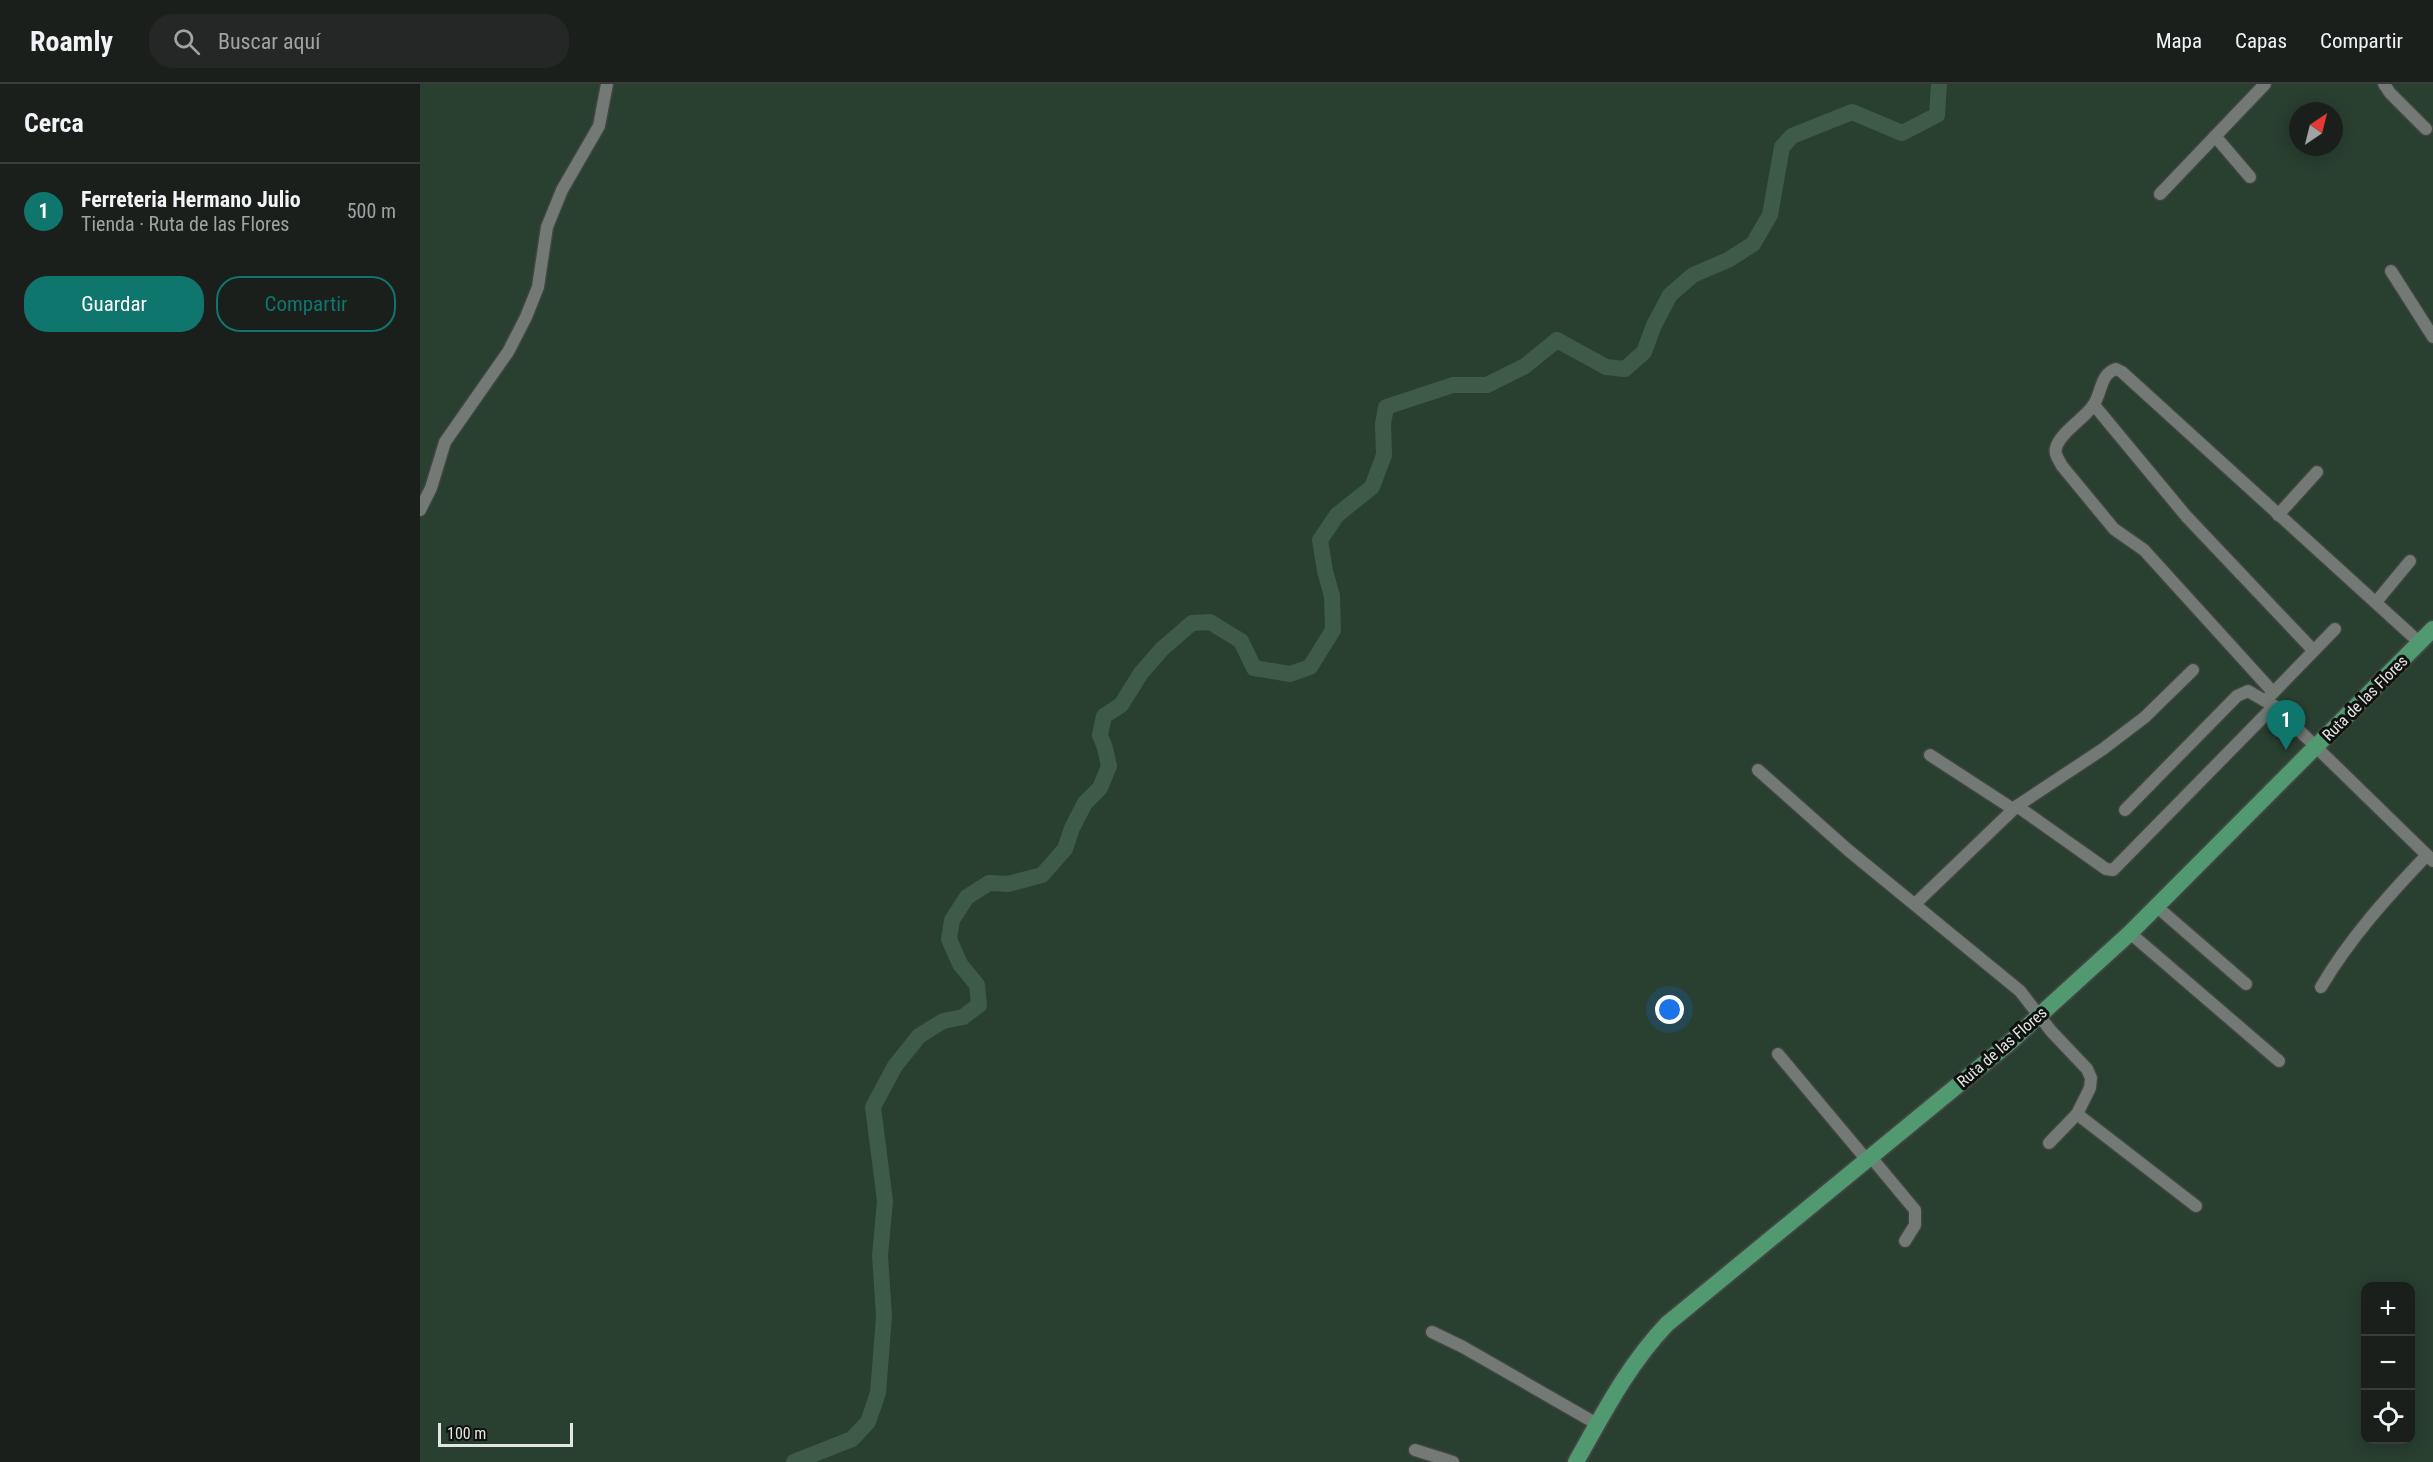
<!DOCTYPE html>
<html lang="es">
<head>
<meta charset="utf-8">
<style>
  :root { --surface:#1b1f1c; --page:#242725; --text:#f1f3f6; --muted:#a0a2a3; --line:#393d3b; --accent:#0f766e }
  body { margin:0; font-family:"Roboto Condensed",sans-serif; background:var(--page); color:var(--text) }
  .controls { position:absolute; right:18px; bottom:18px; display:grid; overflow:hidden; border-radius:12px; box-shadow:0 3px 15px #0003 }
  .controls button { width:54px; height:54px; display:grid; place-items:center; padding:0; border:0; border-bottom:2px solid var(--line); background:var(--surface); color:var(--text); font:30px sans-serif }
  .compass { position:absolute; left:1869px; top:18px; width:54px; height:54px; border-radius:50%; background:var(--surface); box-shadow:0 3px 15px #0003; rotate:35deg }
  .scale { position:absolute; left:18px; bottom:15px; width:135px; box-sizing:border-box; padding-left:6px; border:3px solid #e3e7e4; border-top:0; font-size:16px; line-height:21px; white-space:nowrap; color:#e3e7e4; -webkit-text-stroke:4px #0f110f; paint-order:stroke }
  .you { position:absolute; left:1250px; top:926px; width:21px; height:21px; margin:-15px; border:4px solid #fff; border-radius:50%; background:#1a73e8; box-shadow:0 0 0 9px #1a73e833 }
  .badge { display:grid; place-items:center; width:39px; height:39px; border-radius:50%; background:var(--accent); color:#fff; font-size:20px; font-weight:700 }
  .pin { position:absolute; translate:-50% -50px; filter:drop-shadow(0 2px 3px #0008) }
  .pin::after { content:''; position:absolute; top:32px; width:21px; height:18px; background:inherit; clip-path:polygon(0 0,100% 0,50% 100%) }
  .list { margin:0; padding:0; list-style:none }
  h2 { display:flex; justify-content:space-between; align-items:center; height:78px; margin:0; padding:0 24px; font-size:26px }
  h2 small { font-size:20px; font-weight:400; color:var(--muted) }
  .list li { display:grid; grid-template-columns:39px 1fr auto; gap:18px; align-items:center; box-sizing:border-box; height:96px; padding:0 24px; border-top:2px solid var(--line) }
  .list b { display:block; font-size:22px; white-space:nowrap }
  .list p { margin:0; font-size:20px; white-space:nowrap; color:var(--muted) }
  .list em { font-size:20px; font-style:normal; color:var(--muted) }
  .actions { display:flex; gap:12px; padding:18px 24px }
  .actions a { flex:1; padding:14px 0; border:2px solid var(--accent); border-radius:24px; text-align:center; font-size:21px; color:var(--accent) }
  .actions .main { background:var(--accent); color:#fff }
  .icon { flex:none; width:33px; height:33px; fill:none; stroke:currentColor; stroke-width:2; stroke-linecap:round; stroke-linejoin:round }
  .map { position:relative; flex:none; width:2013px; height:1378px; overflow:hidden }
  header { display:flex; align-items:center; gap:36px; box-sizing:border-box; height:84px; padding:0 30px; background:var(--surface); border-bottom:2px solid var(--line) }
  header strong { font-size:28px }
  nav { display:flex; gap:33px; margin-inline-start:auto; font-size:21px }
  .search { width:420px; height:54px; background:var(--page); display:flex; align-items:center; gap:15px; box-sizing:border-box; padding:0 21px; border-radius:24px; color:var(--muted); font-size:22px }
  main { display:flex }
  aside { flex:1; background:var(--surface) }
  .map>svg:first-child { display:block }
</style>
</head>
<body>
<header>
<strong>Roamly</strong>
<div class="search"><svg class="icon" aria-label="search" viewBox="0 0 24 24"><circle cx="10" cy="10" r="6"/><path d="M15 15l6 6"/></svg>Buscar aquí</div>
<nav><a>Mapa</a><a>Capas</a><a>Compartir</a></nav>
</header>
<main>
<aside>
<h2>Cerca<small></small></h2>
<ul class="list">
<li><span class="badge">1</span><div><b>Ferreteria Hermano Julio</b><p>Tienda · Ruta de las Flores</p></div><em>500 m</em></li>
</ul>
<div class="actions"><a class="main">Guardar</a><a>Compartir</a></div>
</aside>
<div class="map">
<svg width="2013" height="1378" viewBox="0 0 2013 1378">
  <rect width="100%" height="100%" fill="#242925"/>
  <path fill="#293f30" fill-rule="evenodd" d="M0,0h2013v1378h-2013zM1878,27h36v36h-36zM1946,1202h44v154h-44z"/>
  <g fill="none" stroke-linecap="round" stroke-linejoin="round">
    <path stroke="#3d5b47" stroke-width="16" d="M374,1378l58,-23 16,-17 10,-29 6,-77 -4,-60 5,-55 -12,-94 22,-41 24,-30 24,-15 20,-4 16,-12 -2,-20 -17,-21 -11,-25 3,-19 15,-23 22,-14 19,1 34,-9 23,-26 7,-21 13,-25 15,-15 9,-22 -4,-18 -5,-13 4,-19 17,-11 20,-32 21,-24 30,-26 18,-1 31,19 13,27 36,6 20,-7 23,-37 -1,-34 -7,-25 -5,-31 17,-25 35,-28 12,-32 -1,-31 3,-17 67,-22h34l38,-19 32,-26 49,27 19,2 19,-17 10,-27 16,-30 23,-20 35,-15 25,-16 17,-29 12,-68 10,-11 60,-24 50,21 35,-18 2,-31"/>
    <g stroke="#404541" stroke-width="15">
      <g id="minor">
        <path d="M1964,0l6,9 36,36"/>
        <path d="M1795,52l35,41"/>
        <path d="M1740,110l105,-110"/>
        <path d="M1971,187l42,66"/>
        <path d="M1674,321l92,111 127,134"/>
        <path d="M0,426l11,-22 14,-46 63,-90 18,-35 12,-30 9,-60 15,-37 37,-64 8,-42"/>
        <path d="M1858,431l39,-43"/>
        <path d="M1956,518l34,-41"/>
        <path d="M1852,607l-128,-141 -30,-21 -52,-63c-3,-6 -8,-12 -6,-18 4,-16 30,-30 38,-44 8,-12 6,-30 22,-35l6,3 298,271"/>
        <path d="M1849,613l66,-68"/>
        <path d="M1510,671l83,54"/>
        <path d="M1338,686l90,80 172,141 31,40 36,38 4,9 -1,10 -13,26 -28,29"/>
        <path d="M1597,722l86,-57 42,-32 48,-47"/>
        <path d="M1705,726l112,-114 11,-5 26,15 159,155"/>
        <path d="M1495,820l102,-98 89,63 7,1 161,-164"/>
        <path d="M1736,822l90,78"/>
        <path d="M1710,849l149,128"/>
        <path d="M1901,903c29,-49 66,-90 106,-132"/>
        <path d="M1358,970l88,105"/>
        <path d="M1657,1030l119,92"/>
        <path d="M1450,1072l45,54v15l-10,16"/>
        <path d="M1012,1248l31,15 134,77"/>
        <path d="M995,1366l38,12"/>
      </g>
    </g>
    <g stroke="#404541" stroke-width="20">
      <path id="major" d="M1156,1378c27,-48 52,-97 91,-138l341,-280 122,-111 303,-304"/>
    </g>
    <use href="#minor" stroke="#737974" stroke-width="12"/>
    <use href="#major" stroke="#519970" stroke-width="16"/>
  </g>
  <g text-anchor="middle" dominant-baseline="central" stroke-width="6" stroke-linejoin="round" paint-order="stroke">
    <g font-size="16" fill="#e3e7e4" stroke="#0f110f">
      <text transform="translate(1945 614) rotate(-45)">Ruta de las Flores</text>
      <text transform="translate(1582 963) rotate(-41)">Ruta de las Flores</text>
    </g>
  </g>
</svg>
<div class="controls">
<button>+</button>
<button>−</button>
<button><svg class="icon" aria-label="locate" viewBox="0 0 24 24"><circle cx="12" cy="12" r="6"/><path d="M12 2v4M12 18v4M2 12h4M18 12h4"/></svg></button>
</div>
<svg class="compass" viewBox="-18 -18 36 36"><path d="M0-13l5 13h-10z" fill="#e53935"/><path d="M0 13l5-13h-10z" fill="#a0a2a3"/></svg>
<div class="scale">100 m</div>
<div class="you"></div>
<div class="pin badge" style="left:1866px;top:666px">1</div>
</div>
</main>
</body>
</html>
